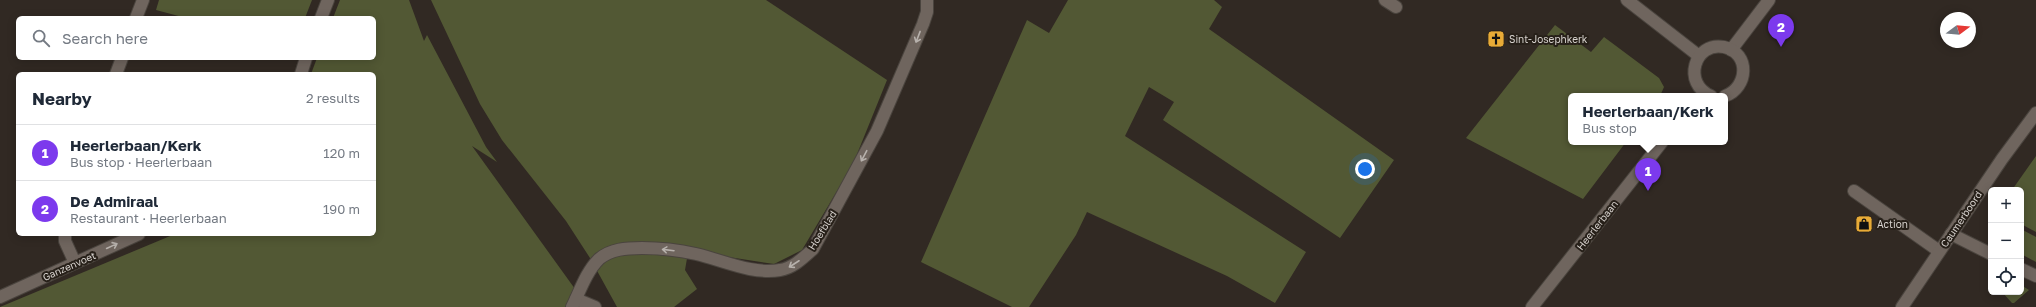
<!DOCTYPE html>
<html lang="en">
<head>
<meta charset="utf-8">
<style>
  :root { --surface:#fff; --page:#f2f2f3; --text:#1f2937; --muted:#747a83; --line:#e0e1e3; --accent:#7c3aed }
  body { margin:0; font-family:"Golos Text",sans-serif; background:var(--page); color:var(--text) }
  .controls { position:absolute; right:12px; bottom:12px; display:grid; overflow:hidden; border-radius:6px; box-shadow:0 2px 10px #0003 }
  .controls button { width:36px; height:36px; display:grid; place-items:center; padding:0; border:0; border-bottom:1px solid var(--line); background:var(--surface); color:var(--text); font:20px sans-serif }
  .compass { position:absolute; left:1940px; top:12px; width:36px; height:36px; border-radius:50%; background:var(--surface); box-shadow:0 2px 10px #0003; rotate:74deg }
  .you { position:absolute; left:1365px; top:169px; width:14px; height:14px; margin:-10px; border:3px solid #fff; border-radius:50%; background:#1a73e8; box-shadow:0 0 0 6px #1a73e833 }
  .badge { display:grid; place-items:center; width:26px; height:26px; border-radius:50%; background:var(--accent); color:#fff; font-size:13px; font-weight:700 }
  .pin { position:absolute; translate:-50% -33px; filter:drop-shadow(0 1px 2px #0008) }
  .pin::after { content:''; position:absolute; top:21px; width:14px; height:12px; background:inherit; clip-path:polygon(0 0,100% 0,50% 100%) }
  .popup { position:absolute; left:1568px; top:93px; width:160px; height:52px; box-sizing:border-box; display:grid; place-content:center; border-radius:6px; background:var(--surface); filter:drop-shadow(0 1px 3px #0005); font-size:13px; white-space:nowrap; color:var(--muted) }
  .popup b { font-size:15px; color:var(--text) }
  .popup::after { content:''; position:absolute; left:50%; top:100%; margin-left:-8px; border:8px solid transparent; border-top-color:var(--surface) }
  .list { margin:0; padding:0; list-style:none }
  h2 { display:flex; justify-content:space-between; align-items:center; height:52px; margin:0; padding:0 16px; font-size:17px }
  h2 small { font-size:13px; font-weight:400; color:var(--muted) }
  .list li { display:grid; grid-template-columns:26px 1fr auto; gap:12px; align-items:center; box-sizing:border-box; height:56px; padding:0 16px; border-top:1px solid var(--line) }
  .list b { display:block; font-size:15px; white-space:nowrap }
  .list p { margin:0; font-size:13px; white-space:nowrap; color:var(--muted) }
  .list em { font-size:13px; font-style:normal; color:var(--muted) }
  .icon { flex:none; width:22px; height:22px; fill:none; stroke:currentColor; stroke-width:2; stroke-linecap:round; stroke-linejoin:round }
  .map { position:relative; flex:none; width:2036px; height:307px; overflow:hidden }
  .search { position:absolute; background:var(--surface); box-shadow:0 2px 10px #0003; left:16px; top:16px; width:360px; height:44px; display:flex; align-items:center; gap:10px; box-sizing:border-box; padding:0 14px; border-radius:6px; color:var(--muted); font-size:15px }
  .panel { position:absolute; background:var(--surface); box-shadow:0 2px 10px #0003; left:16px; top:72px; width:360px; height:164px; border-radius:6px }
  .map>svg:first-child { display:block }
</style>
</head>
<body>
<div class="map">
<svg width="2036" height="307" viewBox="0 0 2036 307">
  <rect width="100%" height="100%" fill="#312923"/>
  <g fill="#525834">
    <path d="M159,0h153l-7,18h-119l-30,-8z"/>
    <path d="M340,0h69l15,41 3,-6 59,112 11,15 -25,-16 116,161h-588l175,-73h199v-160h-63l6,-16h57v-40h-41z"/>
    <path d="M431,0h335l121,80 -34,84 -51,86 -28,14 -52,-8 -33,-9 -4,23 12,19 -23,18h-57l-27,-49 -24,-37 -64,-81 -22,-36z"/>
    <path d="M1068,0h146l8,7 -13,22 185,131 -54,78 -177,-118 11,-18 -25,-15 -24,49 181,116 -31,51 -48,-27 -140,-64 -11,23 -47,72h-17l-91,-45 106,-242 22,13z"/>
    <path d="M1555,25l36,27 13,-15 55,41 5,9 -4,9h-89v46h55l-43,57 -117,-61z"/>
    <path d="M2036,156v76l-15,-8v-34h-9z"/>
    <path d="M2021,229l15,8v25l-15,-8z"/>
    <path d="M2021,285l8,5 -15,13h-2l-10,-11h19z"/>
  </g>
  <g fill="none" stroke-linecap="round" stroke-linejoin="round">
    <g stroke="#4a443e" stroke-width="14">
      <g id="minor">
        <path d="M1385,0l11,7"/>
        <path d="M1627,0l72,56"/>
        <path d="M136,18l7,-18"/>
        <path d="M321,18l7,-18"/>
        <path d="M1731,50l38,-50"/>
        <path d="M116,74l6,-16"/>
        <path d="M301,74l5,-16"/>
        <path d="M1711,96c-29,-12 -17,-55 13,-49 27,6 24,41 1,49"/>
        <path d="M1854,191l85,60"/>
        <path d="M65,234v7l10,22"/>
        <path d="M1951,234l40,20"/>
        <path d="M2021,269l15,7"/>
        <path d="M0,297l139,-63"/>
        <path d="M576,299l19,8"/>
        <path d="M572,307c8,-16 14,-35 27,-48 12,-10 27,-11 43,-11 18,0 36,2 54,6 26,6 57,21 84,16 13,-2 23,-12 33,-21l64,-118 46,-107 4,-12v-12"/>
        <path d="M1532,307l130,-165"/>
        <path d="M1902,307l100,-148 34,-46"/>
      </g>
    </g>
    <use href="#minor" stroke="#6f655e" stroke-width="12"/>
  </g>
  <defs><path id="oneway-shaft" d="M-6 0H5M1.5-3L5.5 0L1.5 3" fill="none" stroke-width="1.6" stroke-linecap="round" stroke-linejoin="round"/></defs>
  <g stroke="#b7b1ac">
    <use href="#oneway-shaft" transform="translate(918 37) rotate(111)"/>
    <use href="#oneway-shaft" transform="translate(864 156) rotate(118)"/>
    <use href="#oneway-shaft" transform="translate(112 246) rotate(-25)"/>
    <use href="#oneway-shaft" transform="translate(668 250) rotate(-173)"/>
    <use href="#oneway-shaft" transform="translate(794 264) rotate(147)"/>
  </g>
  <defs>
    <g id="church-square" transform="scale(0.9)"><rect x="-9" y="-9" width="18" height="18" rx="4" fill="#e8ab37" stroke="#272019"/><path d="M-1.2-6h2.4v3.5h3.3v2.4h-3.3V6h-2.4V-.1h-3.3v-2.4h3.3Z" fill="#111"/></g>
    <g id="shop-square" transform="scale(0.9)"><rect x="-9" y="-9" width="18" height="18" rx="4" fill="#e8ab37" stroke="#272019"/><path d="M-5-2.5h2.3a2.7 3.5 0 0 1 5.4 0H5L5.5 6h-11ZM-1.5-2.5h3a1.5 2.3 0 0 0-3 0Z" fill="#111"/></g>
  </defs>
  <g fill-rule="evenodd">
    <use href="#church-square" x="1496" y="39"/>
    <use href="#shop-square" x="1864" y="224"/>
  </g>
  <g text-anchor="middle" dominant-baseline="central" stroke-width="4" stroke-linejoin="round" paint-order="stroke">
    <g font-size="10" fill="#d6d1cd" stroke="#272019" text-anchor="start">
      <text x="1509" y="39">Sint-Josephkerk</text>
      <text x="1877" y="224">Action</text>
    </g>
    <g font-size="10" fill="#d6d1cd" stroke="#272019">
      <text transform="translate(1961 219) rotate(-56)">Caumerboord</text>
      <text transform="translate(1597 225) rotate(-52)">Heerlerbaan</text>
      <text transform="translate(822 230) rotate(-58)">Hoefblad</text>
      <text transform="translate(69 266) rotate(-24)">Ganzenvoet</text>
    </g>
  </g>
</svg>
<div class="controls">
<button>+</button>
<button>−</button>
<button><svg class="icon" aria-label="locate" viewBox="0 0 24 24"><circle cx="12" cy="12" r="6"/><path d="M12 2v4M12 18v4M2 12h4M18 12h4"/></svg></button>
</div>
<svg class="compass" viewBox="-18 -18 36 36"><path d="M0-13l5 13h-10z" fill="#e53935"/><path d="M0 13l5-13h-10z" fill="#747a83"/></svg>
<div class="you"></div>
<div class="pin badge" style="left:1648px;top:191px">1</div>
<div class="popup"><b>Heerlerbaan/Kerk</b>Bus stop</div>
<div class="pin badge" style="left:1781px;top:47px">2</div>
<div class="search"><svg class="icon" aria-label="search" viewBox="0 0 24 24"><circle cx="10" cy="10" r="6"/><path d="M15 15l6 6"/></svg>Search here</div>
<section class="panel">
<h2>Nearby<small>2 results</small></h2>
<ul class="list">
<li><span class="badge">1</span><div><b>Heerlerbaan/Kerk</b><p>Bus stop · Heerlerbaan</p></div><em>120 m</em></li>
<li><span class="badge">2</span><div><b>De Admiraal</b><p>Restaurant · Heerlerbaan</p></div><em>190 m</em></li>
</ul>
</section>
</div>
</body>
</html>
